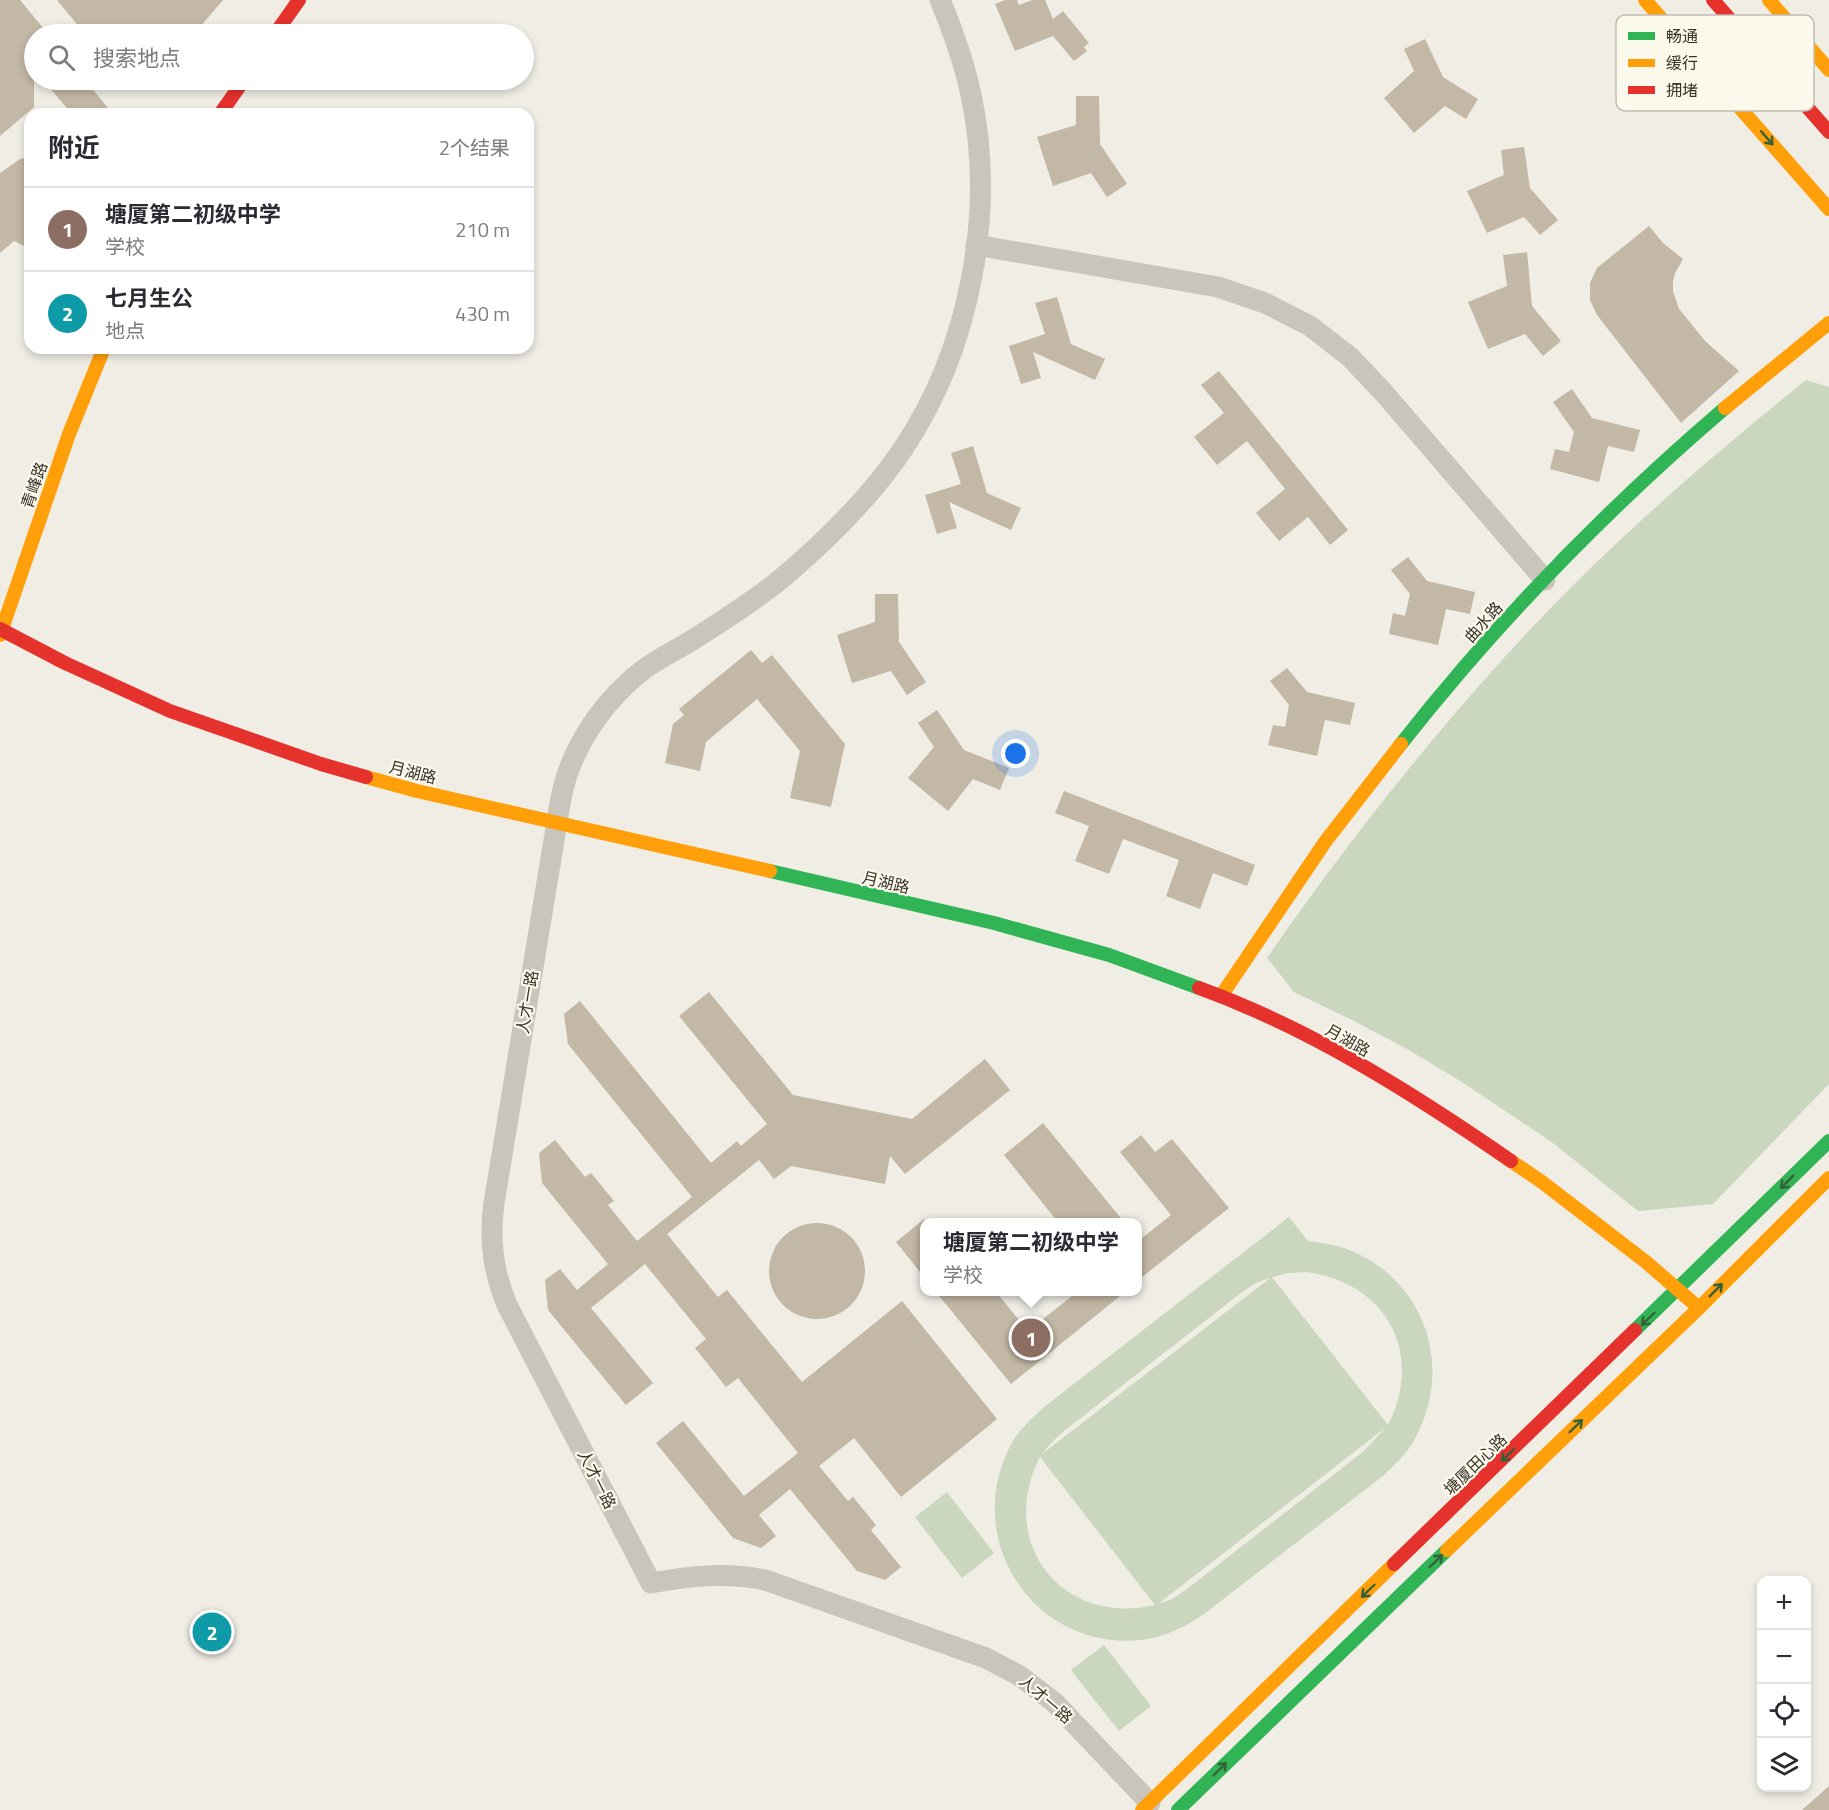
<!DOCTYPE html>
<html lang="zh">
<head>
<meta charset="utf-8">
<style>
  :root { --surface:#fff; --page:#f2f2f3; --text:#2b2b33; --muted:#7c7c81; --line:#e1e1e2; --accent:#111827 }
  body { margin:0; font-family:"Titillium Web","Noto Sans SC",sans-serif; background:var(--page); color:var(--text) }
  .controls { position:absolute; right:18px; bottom:18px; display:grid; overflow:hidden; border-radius:12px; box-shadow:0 3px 9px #0003 }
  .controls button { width:54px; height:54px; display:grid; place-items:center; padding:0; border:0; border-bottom:2px solid var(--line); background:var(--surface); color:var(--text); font:30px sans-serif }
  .you { position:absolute; left:1016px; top:754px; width:21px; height:21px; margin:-15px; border:4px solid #fff; border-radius:50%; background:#1a73e8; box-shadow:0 0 0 9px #1a73e833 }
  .badge { display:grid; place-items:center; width:39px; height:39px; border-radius:50%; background:var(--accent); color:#fff; font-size:20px; font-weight:700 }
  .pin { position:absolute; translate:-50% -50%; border:3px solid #fff; box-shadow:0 2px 6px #0006 }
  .popup { position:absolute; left:920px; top:1218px; width:222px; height:78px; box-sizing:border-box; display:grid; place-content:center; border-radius:12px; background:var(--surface); filter:drop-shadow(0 2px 4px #0005); font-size:20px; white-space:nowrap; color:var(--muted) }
  .popup b { font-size:22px; color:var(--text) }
  .popup::after { content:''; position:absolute; left:50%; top:100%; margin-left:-12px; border:12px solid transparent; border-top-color:var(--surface) }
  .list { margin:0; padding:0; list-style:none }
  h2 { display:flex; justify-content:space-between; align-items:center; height:78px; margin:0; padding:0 24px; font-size:26px }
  h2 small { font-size:20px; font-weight:400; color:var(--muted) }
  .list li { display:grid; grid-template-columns:39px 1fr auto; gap:18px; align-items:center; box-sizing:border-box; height:84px; padding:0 24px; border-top:2px solid var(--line) }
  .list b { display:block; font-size:22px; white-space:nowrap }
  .list p { margin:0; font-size:20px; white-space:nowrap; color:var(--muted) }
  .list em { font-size:20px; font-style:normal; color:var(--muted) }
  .icon { flex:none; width:33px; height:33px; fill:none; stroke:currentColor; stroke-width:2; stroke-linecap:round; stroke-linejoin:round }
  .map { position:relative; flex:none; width:1829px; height:1810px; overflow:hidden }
  .search { position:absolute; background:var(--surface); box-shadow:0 3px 9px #0003; left:24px; top:24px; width:510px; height:66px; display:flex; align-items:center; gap:15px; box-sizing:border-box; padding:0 21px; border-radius:33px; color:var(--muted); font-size:22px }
  .panel { position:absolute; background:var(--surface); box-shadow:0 3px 9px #0003; left:24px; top:108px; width:510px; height:246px; border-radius:18px }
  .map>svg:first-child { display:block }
</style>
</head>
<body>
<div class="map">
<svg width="1829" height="1810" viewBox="0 0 1829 1810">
  <rect width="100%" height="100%" fill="#efede4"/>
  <g fill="#cad6be" fill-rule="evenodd">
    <path d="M1806,380l23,7v697l-116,120 -75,7 -85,-68 -91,-61 -55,-33 -55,-29 -58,-28 -27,-34c79,-114 165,-223 260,-325 86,-92 181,-174 279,-253z"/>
    <path d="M1289,1217l19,24c15,2 30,4 44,10 75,32 102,119 62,189 -7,14 -19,24 -30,35l-180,139c-19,13 -39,23 -63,26 -109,11 -182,-104 -128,-199 8,-13 19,-23 31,-34zM1306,1272c80,10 119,81 82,153l-116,-148 17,-4zM1269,1278v1l-227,175 9,-11 13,-12 177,-138 15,-10zM1385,1428l-21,23 -177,138 -15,10 -14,5zM1040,1457l115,148c-93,22 -159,-63 -115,-148z"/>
    <path d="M947,1492l47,61 -32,25 -47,-61z"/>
    <path d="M1104,1645l47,61 -32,25 -48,-61z"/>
  </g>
  <g fill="#c3b7a5">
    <path d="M0,0h20l28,34h-14v73l-34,29z"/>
    <path d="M57,0h166l-29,34h-109z"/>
    <path d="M1005,0h12l2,5 13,-5h13l8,19 10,-8 26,32 -5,4 3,4 -13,10 -21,-25 -38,15 -20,-47z"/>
    <path d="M1425,39l18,38 35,22 -12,20 -21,-13 -31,27 -30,-35 30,-27 -10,-22z"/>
    <path d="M61,80h24l28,34h-41l-22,-26z"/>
    <path d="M1076,96h23l1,48 27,40 -20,13 -16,-24 -38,13 -16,-49 39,-12z"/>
    <path d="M1524,147l6,41 28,32 -18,15 -16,-18 -37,16 -20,-42 37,-16 -3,-25z"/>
    <path d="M30,156v93l-16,-8 -14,12v-80l20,-14z"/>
    <path d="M1649,226l14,17 20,16 -8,14 -2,9v9l6,18 27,33 33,29 -58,52 -84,-108 -7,-15v-17l7,-15z"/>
    <path d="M1527,252l5,54 29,35 -18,15 -18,-22 -37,15 -20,-47 39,-16 -4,-31z"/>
    <path d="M1057,297l14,47 34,15 -10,21 -62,-28 8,26 -20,6 -12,-38 36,-12 -10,-31z"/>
    <path d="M1219,371l129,159 -18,15 -22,-28 -29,24 -23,-28 29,-24 -38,-48 -30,24 -23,-28 30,-24 -23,-28z"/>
    <path d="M1572,389l20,29 48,12 -6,22 -26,-6 -9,36 -49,-13 5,-20 14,3 5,-20 -21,-30z"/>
    <path d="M973,446l14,47 34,15 -10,22 -62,-28 8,26 -20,6 -12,-39 36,-11 -10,-31z"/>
    <path d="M1408,557l19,24 48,11 -5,22 -24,-5 -8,36 -49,-11 4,-21 12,3 5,-22 -19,-24z"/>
    <path d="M875,594h23l1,48 27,40 -19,13 -16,-24 -39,12 -15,-48 38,-13z"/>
    <path d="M751,650l11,13 10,-8 73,89 -14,63 -41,-9 10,-47 -43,-52 -51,43 -6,29 -35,-8 8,-39 11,-9 -5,-6z"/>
    <path d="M1287,668l20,24 48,11 -5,22 -25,-5 -8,36 -49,-11 5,-20 12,2 4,-22 -19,-24z"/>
    <path d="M937,710l27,40 45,18 -9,22 -27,-11 -25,32 -40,-33 26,-31 -16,-24z"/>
    <path d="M1064,791l191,74 -8,21 -34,-13 -13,36 -34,-13 13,-36 -56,-21 -14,35 -34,-13 14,-35 -34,-13z"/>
    <path d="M709,992l84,103 119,24 73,-60 25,31 -105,84 -15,-18 -5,28 -94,-18 -17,13 -15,-19 -92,74 51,63 9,-7 75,92 100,-81 95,118 -96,78 -47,-59 -35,28 29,35 5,-4 23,28 -5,5 30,37 -16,13 -28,-9 -67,-82 -31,26 17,21 -15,12 -28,-10 -77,-95 27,-22 61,75 54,-43 -60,-75 -12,9 -31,-39 11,-9 -61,-75 -54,44 62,75 -27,22 -78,-95 -3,-30 15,-11 17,21 31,-26 -66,-81 -3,-30 16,-13 30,37 6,-4 23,28 -6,4 29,36 55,-44 -124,-153 -4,-30 16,-13 131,162 26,-22 4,5 26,-22 -88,-108z"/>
    <path d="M1043,1123l81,99h-66l-54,-67z"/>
    <path d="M1141,1135l14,17 17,-13 57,69 -92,73v-39l34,-27 -51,-63z"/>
    <path d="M924,1219v58l-28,-35z"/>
    <circle cx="817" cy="1271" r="48"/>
    <path d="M936,1292h60l32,39 49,-39h48l-114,92z"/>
    <path d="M1829,1786v24h-27z"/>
  </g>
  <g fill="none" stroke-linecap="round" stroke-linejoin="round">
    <g stroke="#c9c5bc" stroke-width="21">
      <path d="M940,0c13,31 24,62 31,95 25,117 -1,254 -68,354 -33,49 -77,92 -122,130 -30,24 -63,45 -95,65 -14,8 -30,16 -43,26 -35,27 -63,65 -77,108 -4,14 -7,29 -9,44l-63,381c-5,37 -1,68 13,102l144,278c40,-7 73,-11 114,-3l221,78 34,18 34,26 96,101"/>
      <path d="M976,245l242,42 47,16 45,23 40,31 34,36 161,187"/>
    </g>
    <g stroke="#30b455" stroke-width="14">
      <path d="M1401,744c96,-122 206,-235 324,-336"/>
      <path d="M770,871l224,52 115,32 90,33"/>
      <path d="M1635,1330l194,-189"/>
      <path d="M1178,1810l269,-260"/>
    </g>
    <g stroke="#ff9f0a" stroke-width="14">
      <path d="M1645,0l184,209"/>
      <path d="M1769,0l60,70"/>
      <path d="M1725,408l104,-85"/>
      <path d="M0,635l69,-201 35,-86"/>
      <path d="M366,777l51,14 353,80"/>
      <path d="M1221,996l104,-154 76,-98"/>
      <path d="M1511,1161l31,21 104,80 53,46"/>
      <path d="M1447,1550l252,-242 130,-130"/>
      <path d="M1142,1810l252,-246"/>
    </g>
    <g stroke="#e5322d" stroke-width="14">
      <path d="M1713,0l116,132"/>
      <path d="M275,34l24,-34"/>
      <path d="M220,114l24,-34"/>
      <path d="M0,629l65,34 105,48 151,53 45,13"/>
      <path d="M1199,988c111,40 215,106 312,173"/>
      <path d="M1394,1564l241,-234"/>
    </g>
  </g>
  <defs><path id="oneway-shaft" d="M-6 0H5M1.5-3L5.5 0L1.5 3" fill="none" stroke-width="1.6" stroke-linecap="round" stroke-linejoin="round" transform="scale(1.5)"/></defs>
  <g stroke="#366139">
    <use href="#oneway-shaft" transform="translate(1767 138) rotate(49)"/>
    <use href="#oneway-shaft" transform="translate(1787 1182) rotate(135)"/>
    <use href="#oneway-shaft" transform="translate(1716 1290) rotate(-45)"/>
    <use href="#oneway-shaft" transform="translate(1648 1319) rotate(136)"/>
    <use href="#oneway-shaft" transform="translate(1576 1426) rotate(-44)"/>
    <use href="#oneway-shaft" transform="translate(1508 1455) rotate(136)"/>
    <use href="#oneway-shaft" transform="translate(1436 1561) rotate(-44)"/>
    <use href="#oneway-shaft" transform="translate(1368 1591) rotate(136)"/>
    <use href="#oneway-shaft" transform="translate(1220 1769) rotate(-44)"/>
  </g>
  <g text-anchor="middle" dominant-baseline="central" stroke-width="4.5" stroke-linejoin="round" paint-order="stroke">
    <g font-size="16" fill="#3a342a" stroke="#fbf8ec">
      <text transform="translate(34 485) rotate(-71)">青峰路</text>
      <text transform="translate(1483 622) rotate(-48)">曲水路</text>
      <text transform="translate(413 772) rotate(14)">月湖路</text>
      <text transform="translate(886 882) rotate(13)">月湖路</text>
      <text transform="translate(527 1002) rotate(-81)">人才一路</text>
      <text transform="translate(1348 1040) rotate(29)">月湖路</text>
      <text transform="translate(1475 1464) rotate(-44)">塘厦田心路</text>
      <text transform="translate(597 1479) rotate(63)">人才一路</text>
      <text transform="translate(1046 1699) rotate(41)">人才一路</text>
    </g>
  </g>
  <rect x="1616" y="15" width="198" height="96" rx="9" fill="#fbf8ec" stroke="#c1bdb2" stroke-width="1.5"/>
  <rect x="1628" y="32" width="27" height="8" fill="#30b455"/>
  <rect x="1628" y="59" width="27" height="8" fill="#ff9f0a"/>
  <rect x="1628" y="86" width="27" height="8" fill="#e5322d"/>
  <g font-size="16" fill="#3a342a">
    <text x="1666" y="42">畅通</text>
    <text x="1666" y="69">缓行</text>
    <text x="1666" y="96">拥堵</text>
  </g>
</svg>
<div class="controls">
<button>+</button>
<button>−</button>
<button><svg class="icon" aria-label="locate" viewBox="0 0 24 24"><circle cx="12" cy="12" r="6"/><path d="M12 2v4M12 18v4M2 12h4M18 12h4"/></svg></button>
<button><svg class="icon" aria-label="layers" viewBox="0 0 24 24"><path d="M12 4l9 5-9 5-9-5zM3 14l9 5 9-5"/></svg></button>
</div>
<div class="you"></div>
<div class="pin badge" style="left:1031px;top:1338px;background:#8d6e63">1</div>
<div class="popup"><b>塘厦第二初级中学</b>学校</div>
<div class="pin badge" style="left:212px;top:1632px;background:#0f9aa8">2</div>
<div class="search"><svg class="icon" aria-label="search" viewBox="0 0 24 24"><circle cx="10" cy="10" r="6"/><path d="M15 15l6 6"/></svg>搜索地点</div>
<section class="panel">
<h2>附近<small>2个结果</small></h2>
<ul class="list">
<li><span class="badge" style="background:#8d6e63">1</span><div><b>塘厦第二初级中学</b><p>学校</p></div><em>210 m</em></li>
<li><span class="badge" style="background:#0f9aa8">2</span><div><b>七月生公</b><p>地点</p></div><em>430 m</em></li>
</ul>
</section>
</div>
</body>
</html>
